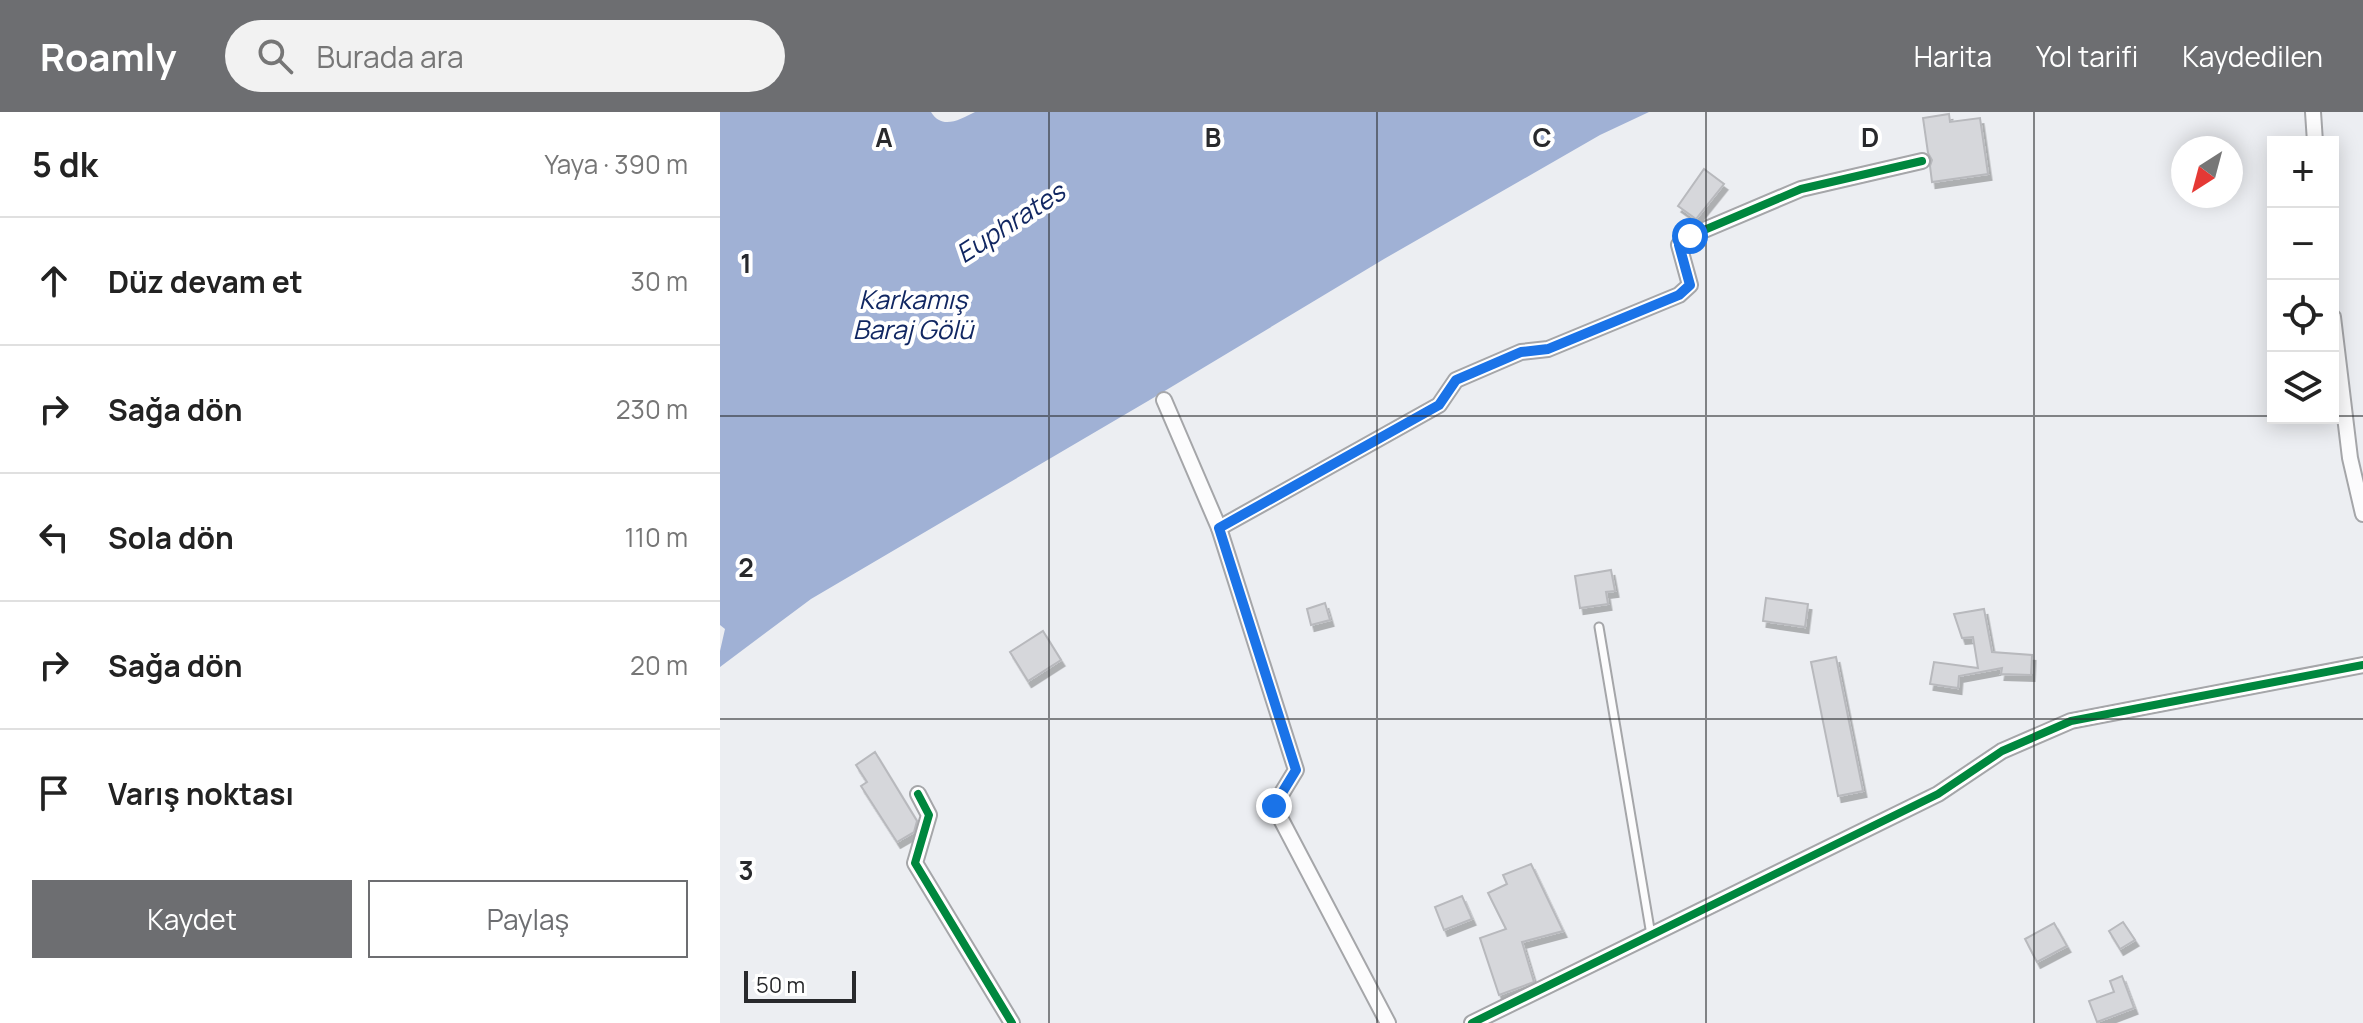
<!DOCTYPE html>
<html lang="tr">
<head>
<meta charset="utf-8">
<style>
  :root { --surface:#fff; --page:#f2f2f2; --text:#222; --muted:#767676; --line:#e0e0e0; --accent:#6d6e71 }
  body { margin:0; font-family:Manrope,sans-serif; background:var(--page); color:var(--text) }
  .controls { position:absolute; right:24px; top:24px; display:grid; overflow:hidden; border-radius:0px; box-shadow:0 4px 20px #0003 }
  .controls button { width:72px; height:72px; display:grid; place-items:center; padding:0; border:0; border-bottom:2px solid var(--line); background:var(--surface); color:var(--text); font:40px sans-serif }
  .compass { position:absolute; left:1451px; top:24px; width:72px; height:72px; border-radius:50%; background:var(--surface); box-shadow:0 4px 20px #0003; rotate:216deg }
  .scale { position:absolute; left:24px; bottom:20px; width:112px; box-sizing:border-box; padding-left:8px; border:4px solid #28292c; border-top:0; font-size:22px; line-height:28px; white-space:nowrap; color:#28292c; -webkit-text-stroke:6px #fff; paint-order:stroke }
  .stop { position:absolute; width:24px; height:24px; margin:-18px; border:6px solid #1a73e8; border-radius:50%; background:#fff }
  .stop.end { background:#1a73e8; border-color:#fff; box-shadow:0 2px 8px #0008 }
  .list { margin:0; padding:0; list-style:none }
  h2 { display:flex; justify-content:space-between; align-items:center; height:104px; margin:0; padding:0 32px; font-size:34px }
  h2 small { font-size:26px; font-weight:400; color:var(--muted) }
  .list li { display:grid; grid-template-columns:52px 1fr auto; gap:24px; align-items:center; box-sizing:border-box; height:128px; padding:0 32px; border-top:2px solid var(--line) }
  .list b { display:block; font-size:30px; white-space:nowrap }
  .list em { font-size:26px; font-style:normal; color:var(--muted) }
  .actions { display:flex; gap:16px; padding:24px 32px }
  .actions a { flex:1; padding:18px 0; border:2px solid var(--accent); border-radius:0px; text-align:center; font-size:28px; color:var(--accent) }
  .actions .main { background:var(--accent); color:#fff }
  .icon { flex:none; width:44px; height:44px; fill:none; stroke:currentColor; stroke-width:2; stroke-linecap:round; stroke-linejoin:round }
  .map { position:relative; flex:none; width:1643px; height:911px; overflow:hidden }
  header { display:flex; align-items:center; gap:48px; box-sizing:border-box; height:112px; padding:0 40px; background:var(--accent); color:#fff }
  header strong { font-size:38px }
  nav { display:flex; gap:44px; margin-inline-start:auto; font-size:28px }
  .search { width:560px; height:72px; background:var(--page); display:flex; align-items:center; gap:20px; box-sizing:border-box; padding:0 28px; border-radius:44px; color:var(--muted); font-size:30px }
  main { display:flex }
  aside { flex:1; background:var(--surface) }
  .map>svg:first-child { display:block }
</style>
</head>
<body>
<header>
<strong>Roamly</strong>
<div class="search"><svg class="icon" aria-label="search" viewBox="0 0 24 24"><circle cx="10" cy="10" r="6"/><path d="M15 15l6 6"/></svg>Burada ara</div>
<nav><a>Harita</a><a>Yol tarifi</a><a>Kaydedilen</a></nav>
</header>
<main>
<aside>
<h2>5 dk<small>Yaya · 390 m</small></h2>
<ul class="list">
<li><svg class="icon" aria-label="ahead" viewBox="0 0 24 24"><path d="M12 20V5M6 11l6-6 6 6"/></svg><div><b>Düz devam et</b></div><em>30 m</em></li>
<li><svg class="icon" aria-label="right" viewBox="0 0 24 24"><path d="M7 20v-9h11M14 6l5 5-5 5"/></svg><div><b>Sağa dön</b></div><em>230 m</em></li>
<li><svg class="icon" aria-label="left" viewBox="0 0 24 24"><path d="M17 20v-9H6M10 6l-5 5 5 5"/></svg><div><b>Sola dön</b></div><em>110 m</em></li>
<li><svg class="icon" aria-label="right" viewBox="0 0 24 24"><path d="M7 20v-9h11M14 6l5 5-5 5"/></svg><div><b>Sağa dön</b></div><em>20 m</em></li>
<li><svg class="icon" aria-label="arrive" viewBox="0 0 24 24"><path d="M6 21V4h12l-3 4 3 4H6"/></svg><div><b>Varış noktası</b></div></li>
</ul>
<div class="actions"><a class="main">Kaydet</a><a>Paylaş</a></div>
</aside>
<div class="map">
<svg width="1643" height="911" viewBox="0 0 1643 911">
  <defs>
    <filter id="shadow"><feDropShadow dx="3.5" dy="6" stdDeviation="0" flood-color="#0004"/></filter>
  </defs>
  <rect width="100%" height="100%" fill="#eceef2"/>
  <path fill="#a0b1d5" d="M0,0h211c11,18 28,8 44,0h674l-49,23 -216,124 -236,142 -337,198 -91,68v-16l5,-22 -5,-4z"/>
  <g fill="#d6d7db" stroke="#b8b9bd" stroke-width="2" filter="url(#shadow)">
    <path d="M1229,2l1,8 30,-4 8,56 -56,8 -2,-16 2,-6 -4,-7 -5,-35z"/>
    <path d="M984,57l20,15 -28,35 -18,-13z"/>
    <path d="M891,458l4,21 -9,1 2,12 -28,4 -5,-32z"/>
    <path d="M1046,486l42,6 -3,23 -42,-6z"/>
    <path d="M605,491l5,17 -19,5 -4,-16z"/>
    <path d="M1264,497l8,43 40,3 -1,20 -30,-1 1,-6 -43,8 -1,12 -28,-4 4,-22 44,6 -5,-31 -11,1 -8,-24z"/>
    <path d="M323,519l18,29 -33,21 -18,-29z"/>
    <path d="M1116,545l27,134 -25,5 -27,-134z"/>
    <path d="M155,640l42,69 -3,11 -17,10 -36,-56 6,-4 -11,-17z"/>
    <path d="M811,752l32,67 -41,11 12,40 -35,13 -19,-57 26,-9 -18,-36 19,-9 -4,-9z"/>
    <path d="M742,784l10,23 -28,11 -9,-23z"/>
    <path d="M1403,810l12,18 -15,9 -11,-18z"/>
    <path d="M1334,811l13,23 -30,16 -12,-23z"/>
    <path d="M1402,864l12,32 -37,14 -8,-21 25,-9 -4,-11z"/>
  </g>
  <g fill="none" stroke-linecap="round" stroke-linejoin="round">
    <g stroke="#a5a6a9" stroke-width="11">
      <path id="service" d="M879,515l52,308"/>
    </g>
    <g stroke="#a5a6a9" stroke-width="18">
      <g id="minor">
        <path d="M1593,0l2,30"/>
        <path d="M1613,205l17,141 13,56"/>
        <path d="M444,288l55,128 77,242 -22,36 114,217"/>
        <path d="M499,416l220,-123 17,-25 65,-28 27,-3 131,-54 11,-10 -11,-40 11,-9 111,-47 121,-28"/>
        <path d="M198,682l11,21 -14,48 97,160"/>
        <path d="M752,911l466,-229 64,-43 69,-30 292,-56"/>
      </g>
    </g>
    <use href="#service" stroke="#fcfcfd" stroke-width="7"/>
    <use href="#minor" stroke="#fcfcfd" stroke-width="14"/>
    <g stroke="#fff" stroke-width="13">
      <g id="cycleway">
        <path d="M499,416l220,-123 17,-25 65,-28 27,-3 131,-54 11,-10 -11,-40 11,-9 111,-47 121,-28"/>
        <path d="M198,682l11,21 -14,48 97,160"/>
        <path d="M752,911l466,-229 64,-43 69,-30 292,-56"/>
      </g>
    </g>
    <use href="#cycleway" stroke="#00873e" stroke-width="8"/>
  </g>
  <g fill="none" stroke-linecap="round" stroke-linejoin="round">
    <path stroke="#1a73e8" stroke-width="10" d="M554,694l22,-36 -77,-242 220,-123 17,-25 65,-28 27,-3 131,-54 11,-10 -11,-40 11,-9"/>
  </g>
  <path fill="none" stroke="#28292c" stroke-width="2" stroke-opacity="0.55" d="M329,0v911M657,0v911M986,0v911M1314,0v911M0,304h1553M1613,304h30M0,607h1643"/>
  <g text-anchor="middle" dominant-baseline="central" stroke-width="8" stroke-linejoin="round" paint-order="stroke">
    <g font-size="26" font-style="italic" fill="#112762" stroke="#fff">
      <text transform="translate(290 110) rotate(-33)">Euphrates</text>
      <text x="193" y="187">Karkamış<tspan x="193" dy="30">Baraj Gölü</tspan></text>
    </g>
  </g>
  <g font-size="26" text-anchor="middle" font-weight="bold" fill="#28292c" stroke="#fff" stroke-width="8" stroke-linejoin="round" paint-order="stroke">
    <text x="164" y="35">A</text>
    <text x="493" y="35">B</text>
    <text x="822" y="35">C</text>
    <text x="1150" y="35">D</text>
    <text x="26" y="161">1</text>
    <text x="26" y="465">2</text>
    <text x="26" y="768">3</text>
  </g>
</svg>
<div class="controls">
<button>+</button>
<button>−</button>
<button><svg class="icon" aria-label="locate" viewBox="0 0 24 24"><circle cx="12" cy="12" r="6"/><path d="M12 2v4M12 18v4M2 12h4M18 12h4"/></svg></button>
<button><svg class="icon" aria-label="layers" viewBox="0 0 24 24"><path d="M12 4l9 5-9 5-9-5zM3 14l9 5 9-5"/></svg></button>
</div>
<svg class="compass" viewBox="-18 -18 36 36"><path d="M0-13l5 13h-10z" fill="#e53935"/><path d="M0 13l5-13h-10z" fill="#767676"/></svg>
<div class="scale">50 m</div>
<div class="stop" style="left:970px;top:124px"></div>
<div class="stop end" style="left:554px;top:694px"></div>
</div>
</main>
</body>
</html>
